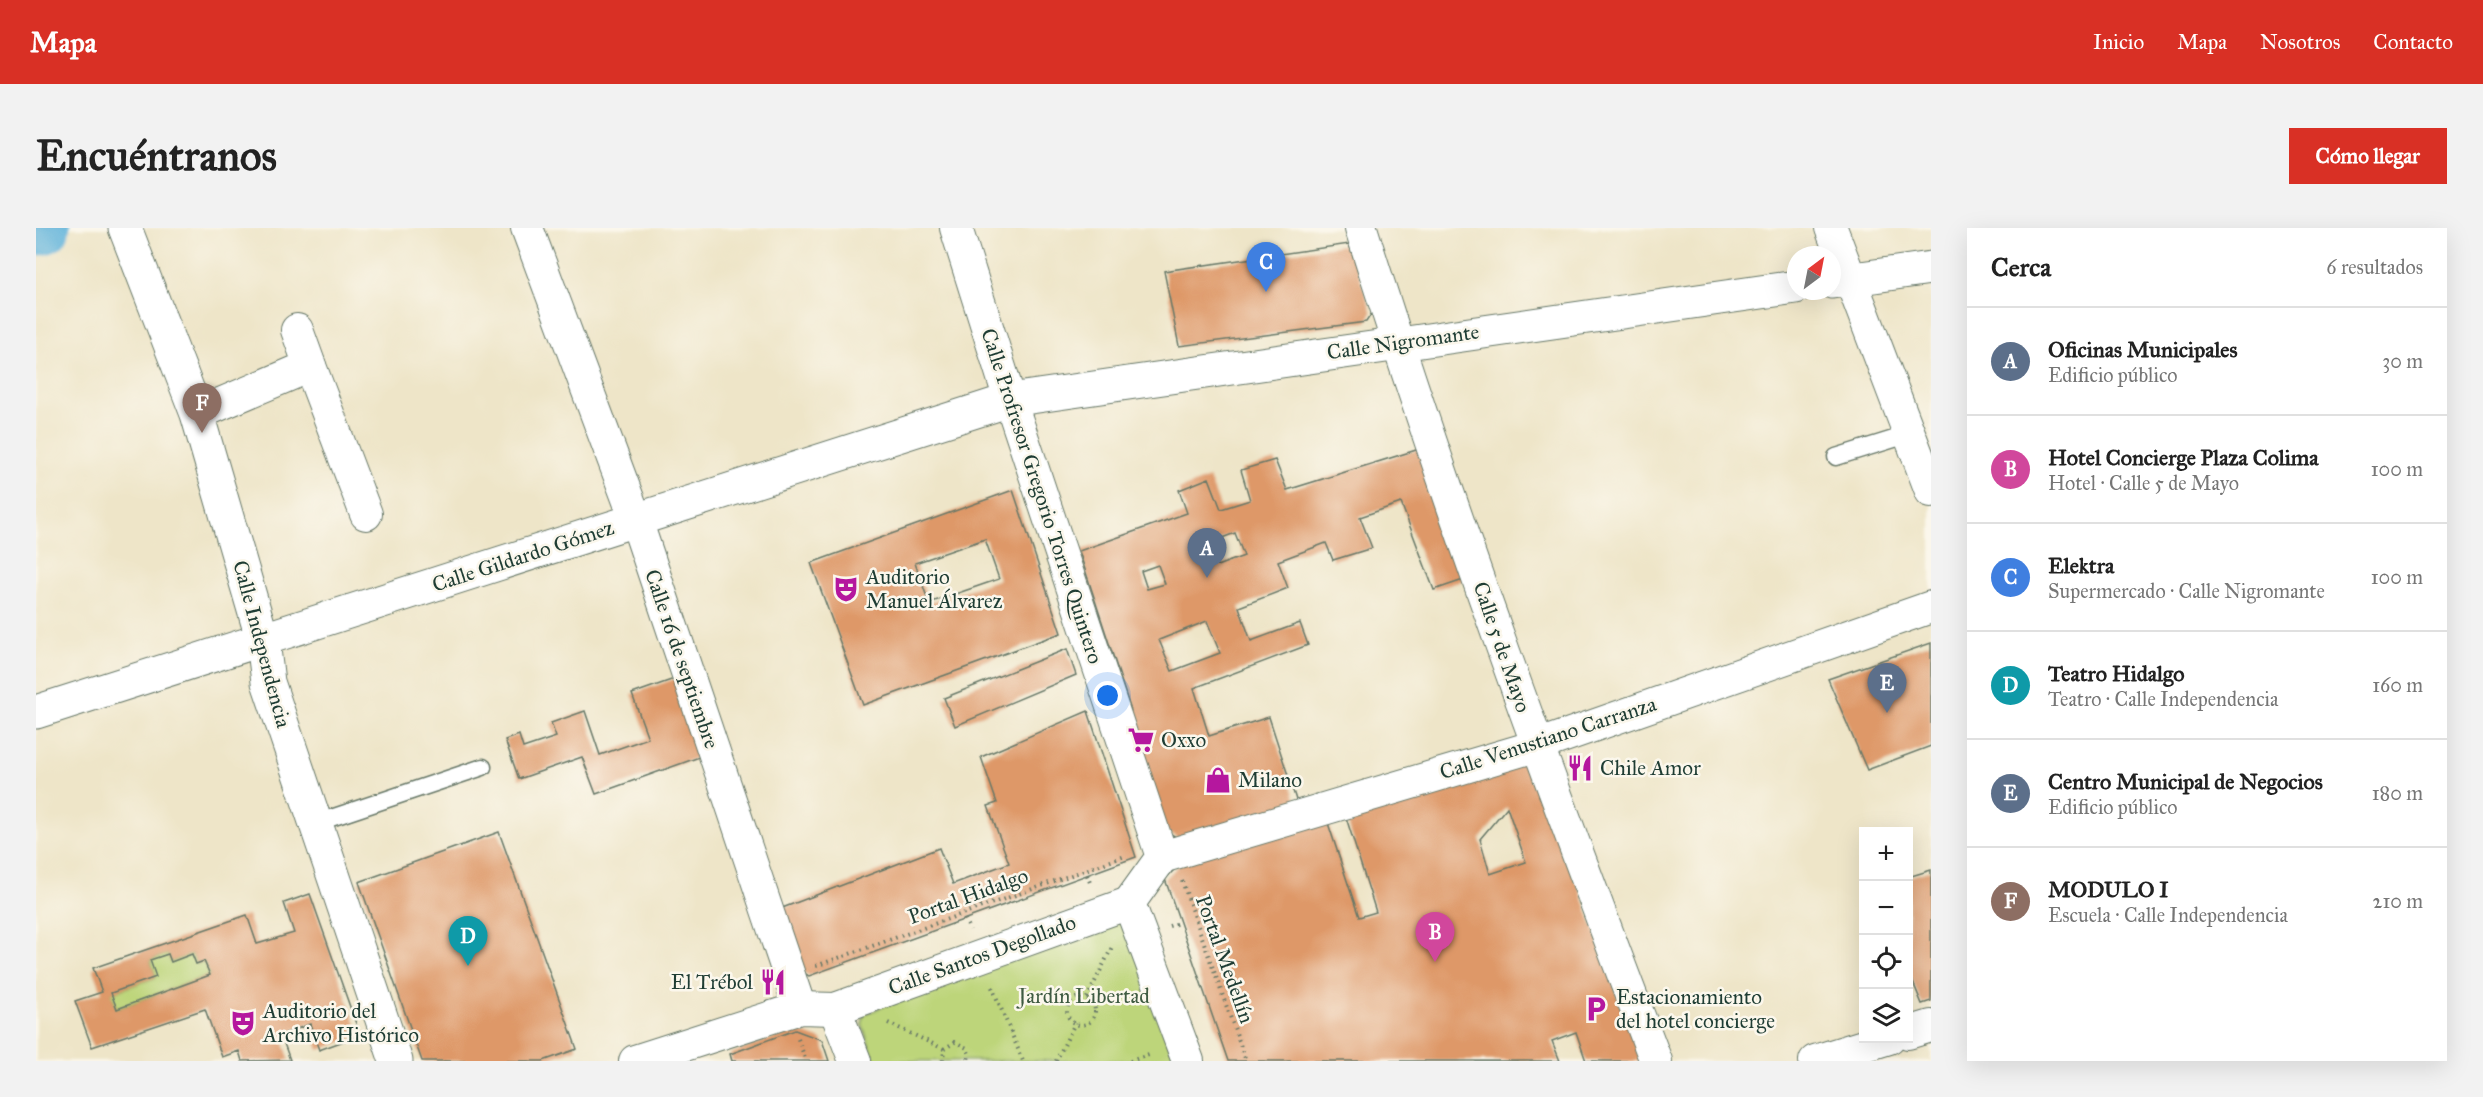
<!DOCTYPE html>
<html lang="es">
<head>
<meta charset="utf-8">
<style>
  :root { --surface:#fff; --page:#f2f2f2; --text:#222; --muted:#767676; --line:#e0e0e0; --accent:#d93025 }
  body { margin:0; font-family:"IM FELL Great Primer",serif; background:var(--page); color:var(--text) }
  .controls { position:absolute; right:18px; bottom:18px; display:grid; overflow:hidden; border-radius:0px; box-shadow:0 6px 24px #0002 }
  .controls button { width:54px; height:54px; display:grid; place-items:center; padding:0; border:0; border-bottom:2px solid var(--line); background:var(--surface); color:var(--text); font:30px sans-serif }
  .compass { position:absolute; left:1751px; top:18px; width:54px; height:54px; border-radius:50%; background:var(--surface); box-shadow:0 6px 24px #0002; rotate:32deg }
  .you { position:absolute; left:1072px; top:468px; width:21px; height:21px; margin:-15px; border:4px solid #fff; border-radius:50%; background:#1a73e8; box-shadow:0 0 0 9px #1a73e833 }
  .badge { display:grid; place-items:center; width:39px; height:39px; border-radius:50%; background:var(--accent); color:#fff; font-size:20px; font-weight:700 }
  .pin { position:absolute; translate:-50% -50px; filter:drop-shadow(0 2px 3px #0008) }
  .pin::after { content:''; position:absolute; top:32px; width:21px; height:18px; background:inherit; clip-path:polygon(0 0,100% 0,50% 100%) }
  .list { margin:0; padding:0; list-style:none }
  h2 { display:flex; justify-content:space-between; align-items:center; height:78px; margin:0; padding:0 24px; font-size:26px }
  h2 small { font-size:20px; font-weight:400; color:var(--muted) }
  .list li { display:grid; grid-template-columns:39px 1fr auto; gap:18px; align-items:center; box-sizing:border-box; height:108px; padding:0 24px; border-top:2px solid var(--line) }
  .list b { display:block; font-size:22px; white-space:nowrap }
  .list p { margin:0; font-size:20px; white-space:nowrap; color:var(--muted) }
  .list em { font-size:20px; font-style:normal; color:var(--muted) }
  .icon { flex:none; width:33px; height:33px; fill:none; stroke:currentColor; stroke-width:2; stroke-linecap:round; stroke-linejoin:round }
  .map { position:relative; flex:none; width:1895px; height:833px; overflow:hidden; border-radius:0px }
  header { display:flex; align-items:center; gap:36px; box-sizing:border-box; height:84px; padding:0 30px; background:var(--accent); color:#fff }
  header strong { font-size:28px }
  nav { display:flex; gap:33px; margin-inline-start:auto; font-size:21px }
  .intro { display:flex; align-items:center; justify-content:space-between; box-sizing:border-box; height:144px; padding:0 36px }
  h1 { margin:0; font-size:42px }
  .button { padding:15px 27px; border-radius:0px; background:var(--accent); color:#fff; font-size:21px; font-weight:700 }
  main { display:flex; gap:36px; padding:0 36px }
  aside { flex:1; background:var(--surface); border-radius:0px; box-shadow:0 6px 24px #0002 }
  .map>svg:first-child { display:block }
</style>
</head>
<body>
<header>
<strong>Mapa</strong>
<nav><a>Inicio</a><a>Mapa</a><a>Nosotros</a><a>Contacto</a></nav>
</header>
<div class="intro"><h1>Encuéntranos</h1><a class="button">Cómo llegar</a></div>
<main>
<div class="map">
<svg width="1895" height="833" viewBox="0 0 1895 833">
  <rect width="100%" height="100%" fill="#fbf7ec"/>
  <filter id="ink" filterUnits="userSpaceOnUse"><feTurbulence type="fractalNoise" baseFrequency=".0167" numOctaves="2"/><feDisplacementMap in="SourceGraphic" scale="12" xChannelSelector="R" yChannelSelector="G"/><feConvolveMatrix kernelMatrix="1 2 1 2 8 2 1 2 1" color-interpolation-filters="sRGB"/></filter>
  <filter id="wash" filterUnits="userSpaceOnUse"><feTurbulence type="fractalNoise" baseFrequency=".008" numOctaves="4" result="noise"/><feDisplacementMap in="SourceGraphic" scale="24" xChannelSelector="R" yChannelSelector="G"/><feGaussianBlur stdDeviation="1.35" result="paint"/><feColorMatrix in="noise" values="0 0 0 0 0 0 0 0 0 0 0 0 0 0 0 0 0 1.4 0 .05"/><feComposite in="paint" operator="in"/></filter>
  <g filter="url(#wash)">
    <rect width="100%" height="100%" fill="#eee5c8"/>
    <g fill="#bdd57a" stroke="#6e8957" stroke-width="1.5">
      <path d="M1076,690l14,6 50,137h-301l-13,-36 2,-11z"/>
      <path d="M132,726l3,8 21,-8 4,10 8,-3 6,14 -93,34 -6,-16 45,-16 -6,-17z"/>
    </g>
    <g fill="none" stroke-linecap="round" stroke-linejoin="round">
      <path stroke="#5eb2da" stroke-width="52" d="M0,2l8,-2"/>
    </g>
    <g id="blocks">
      <g fill="#de9868" fill-rule="evenodd">
        <path d="M1313,16l23,69 -6,9 -187,24 -15,-75z"/>
        <path d="M1390,219l46,130 -38,13 -33,-87 -41,14 12,31 -39,12 -7,-17 -48,18 10,27 -49,19 12,34 49,-18 8,22 -114,43 15,48 60,-19 28,86 -118,36 -16,-10 -36,-112 4,-6 -52,-160 108,-38 -8,-23 30,-12 12,31 29,-9 -9,-30 34,-10 12,30zM1199,305l9,23 -27,10 -8,-23zM1122,337l7,19 -18,5 -6,-18zM1171,393l13,32 -48,18 -13,-31z"/>
        <path d="M977,262l48,143 -198,72 -52,-142zM949,311l14,40 -70,24 -14,-40z"/>
        <path d="M1895,415v103l-64,24 -39,-91z"/>
        <path d="M1031,421l9,26 -121,51 -11,-28z"/>
        <path d="M641,450l28,77 -109,39 -14,-37 -63,22 -14,-39 14,-5 4,13 33,-11 -5,-14 34,-12 15,44 48,-17 -16,-44z"/>
        <path d="M1052,483l48,146 -327,119 -12,-8 -20,-58 162,-62 14,36 56,-21 -21,-57 9,-3 -16,-46z"/>
        <path d="M1495,524l110,309h-55l-10,-29 -24,9 8,20h-332l-63,-182 17,-17 144,-45 33,100 17,-5 -32,-101zM1471,579l19,55 -36,12 -10,-35z"/>
        <path d="M463,604l78,217 -34,12h-121l-63,-179z"/>
        <path d="M1895,642v131l-9,3 -14,-34v-93z"/>
        <path d="M274,666l50,141 -41,15 -9,-26 -29,11 9,25 -48,1 -3,-10 -17,6 -17,-48 -113,38 -17,-46 27,-9 -9,-24 154,-53 10,29 37,-11 -10,-30zM132,726l3,8 21,-8 4,10 8,-3 6,14 -93,34 -6,-16 45,-16 -6,-17z"/>
        <path d="M759,802l27,10 7,21h-97l-2,-7z"/>
      </g>
    </g>
  </g>
  <g filter="url(#ink)">
    <use href="#blocks" fill-opacity="0" stroke="#677868" stroke-width="1.5"/>
    <g fill="none" stroke-linecap="round" stroke-linejoin="round">
      <g stroke="#677868" stroke-width="19">
        <g id="service">
          <path d="M1800,229l74,-23"/>
          <path d="M280,595l167,-56"/>
        </g>
      </g>
      <g stroke="#677868" stroke-width="34">
        <g id="minor">
          <path d="M491,0l109,292 164,488"/>
          <path d="M920,0l54,172 152,457 -33,46 59,158"/>
          <path d="M1325,0c88,281 190,558 295,833"/>
          <path d="M1795,0l100,263"/>
          <path d="M274,138l56,148"/>
          <path d="M161,186l113,-48 -13,-36"/>
          <path d="M1126,629l374,-111 395,-139"/>
          <path d="M799,781l20,52"/>
          <path d="M1872,805l23,-7"/>
          <path d="M599,833l165,-53 35,1 294,-106"/>
          <path d="M1779,833l74,-23"/>
        </g>
      </g>
      <g stroke="#677868" stroke-width="35">
        <g id="tertiary">
          <path d="M89,0l72,186 66,227 5,41 128,379"/>
          <path d="M1796,54l99,-14"/>
          <path d="M0,484l974,-312 786,-113"/>
        </g>
      </g>
      <g stroke="#677868" stroke-width="4" stroke-dasharray="1.5 4.5" stroke-linecap="butt">
        <path d="M1051,647l4,10"/>
        <path d="M1146,653l64,180"/>
        <path d="M929,691l5,11"/>
        <path d="M1133,698l10,-3"/>
        <path d="M780,738l309,-110"/>
        <path d="M956,759l31,74"/>
        <circle cx="1045" cy="783" r="14"/>
        <path d="M1051,770l26,-53"/>
        <path d="M852,795l56,26"/>
        <path d="M762,811l8,22"/>
        <path d="M907,833l1,-12 11,-7 12,6 2,6 -1,7"/>
        <path d="M1020,833l19,-38"/>
        <path d="M1094,833l22,-7"/>
      </g>
      <use href="#service" stroke="#fff" stroke-width="16"/>
      <use href="#minor" stroke="#fff" stroke-width="32"/>
      <use href="#tertiary" stroke="#fff" stroke-width="33"/>
    </g>
  </g>
  <defs>
    <g id="theatre-bare" transform="scale(2.07)"><path d="M-5-5.5Q0-4 5-5.5V0Q5 5 0 6Q-5 5-5 0ZM-3.3-2.5H-1v1.5H-3.3ZM1-2.5H3.3v1.5H1ZM-2.8 1Q0 5.5 2.8 1Z" fill="#b5179e" stroke="#fbf7ec" stroke-width="2.5" paint-order="stroke"/></g>
    <g id="supermarket-bare" transform="scale(2.07)"><path d="M-6-5.5h2.5l.6 2H6L4.5 2H-2.5L-4.4-4H-6ZM-1.5 3.2a1.3 1.3 0 1 0 .1 0ZM3 3.2a1.3 1.3 0 1 0 .1 0Z" fill="#b5179e" stroke="#fbf7ec" stroke-width="2.5" paint-order="stroke"/></g>
    <g id="restaurant-bare" transform="scale(2.07)"><path d="M-5-6h1v4h1v-4h1v4h1v-4h1v5L-1.5 .5V6h-2V.5L-5-1ZM5-6V6H3V1.5H1.5Q1.5-4 5-6Z" fill="#b5179e" stroke="#fbf7ec" stroke-width="2.5" paint-order="stroke"/></g>
    <g id="shop-bare" transform="scale(2.07)"><path d="M-5-2.5h2.3a2.7 3.5 0 0 1 5.4 0H5L5.5 6h-11ZM-1.5-2.5h3a1.5 2.3 0 0 0-3 0Z" fill="#b5179e" stroke="#fbf7ec" stroke-width="2.5" paint-order="stroke"/></g>
    <g id="parking-bare" transform="scale(2.07)"><path d="M-3.5-5.5H1a3.5 3.5 0 0 1 0 7H-1V5.5H-3.5ZM-1-3.4V-.6H.8a1.4 1.4 0 0 0 0-2.8Z" fill="#b5179e" stroke="#fbf7ec" stroke-width="2.5" paint-order="stroke"/></g>
  </defs>
  <g fill-rule="evenodd">
    <use href="#theatre-bare" x="810" y="361"/>
    <use href="#supermarket-bare" x="1105" y="512"/>
    <use href="#restaurant-bare" x="1544" y="540"/>
    <use href="#shop-bare" x="1182" y="552"/>
    <use href="#restaurant-bare" x="737" y="754"/>
    <use href="#parking-bare" x="1560" y="781"/>
    <use href="#theatre-bare" x="207" y="795"/>
  </g>
  <g text-anchor="middle" dominant-baseline="central" stroke-width="5" stroke-linejoin="round" paint-order="stroke">
    <g font-size="21" fill="#1f3d34" stroke="#fbf7ec">
      <text transform="translate(1367 114) rotate(-8)">Calle Nigromante</text>
      <text transform="translate(1006 268) rotate(72)">Calle Profresor Gregorio Torres Quintero</text>
      <text transform="translate(487 328) rotate(-18)">Calle Gildardo Gómez</text>
      <text transform="translate(226 416) rotate(75)">Calle Independencia</text>
      <text transform="translate(1466 419) rotate(71)">Calle 5 de Mayo</text>
      <text transform="translate(646 431) rotate(71)">Calle 16 de septiembre</text>
      <text transform="translate(1512 510) rotate(-18)">Calle Venustiano Carranza</text>
      <text transform="translate(932 668) rotate(-20)">Portal Hidalgo</text>
      <text transform="translate(946 727) rotate(-20)">Calle Santos Degollado</text>
      <text transform="translate(1189 731) rotate(70)">Portal Medellín</text>
    </g>
    <g font-size="21" fill="#1f3d34" stroke="#fbf7ec" text-anchor="start">
      <text x="830" y="349">Auditorio<tspan x="830" dy="24">Manuel Álvarez</tspan></text>
      <text x="1125" y="512">Oxxo</text>
      <text x="1564" y="540">Chile Amor</text>
      <text x="1202" y="552">Milano</text>
      <text x="717" y="754" text-anchor="end">El Trébol</text>
      <text x="1580" y="769">Estacionamiento<tspan x="1580" dy="24">del hotel concierge</tspan></text>
      <text x="227" y="783">Auditorio del<tspan x="227" dy="24">Archivo Histórico</tspan></text>
    </g>
    <g font-size="21" fill="#3f5b42" stroke="#fbf7ec">
      <text x="1048" y="768">Jardín Libertad</text>
    </g>
  </g>
</svg>
<div class="controls">
<button>+</button>
<button>−</button>
<button><svg class="icon" aria-label="locate" viewBox="0 0 24 24"><circle cx="12" cy="12" r="6"/><path d="M12 2v4M12 18v4M2 12h4M18 12h4"/></svg></button>
<button><svg class="icon" aria-label="layers" viewBox="0 0 24 24"><path d="M12 4l9 5-9 5-9-5zM3 14l9 5 9-5"/></svg></button>
</div>
<svg class="compass" viewBox="-18 -18 36 36"><path d="M0-13l5 13h-10z" fill="#e53935"/><path d="M0 13l5-13h-10z" fill="#767676"/></svg>
<div class="you"></div>
<div class="pin badge" style="left:1171px;top:350px;background:#5c6f8a">A</div>
<div class="pin badge" style="left:1399px;top:734px;background:#d1479c">B</div>
<div class="pin badge" style="left:1230px;top:64px;background:#3f7fe0">C</div>
<div class="pin badge" style="left:432px;top:738px;background:#0f9aa8">D</div>
<div class="pin badge" style="left:1851px;top:485px;background:#5c6f8a">E</div>
<div class="pin badge" style="left:166px;top:205px;background:#8d6e63">F</div>
</div>
<aside>
<h2>Cerca<small>6 resultados</small></h2>
<ul class="list">
<li><span class="badge" style="background:#5c6f8a">A</span><div><b>Oficinas Municipales</b><p>Edificio público</p></div><em>30 m</em></li>
<li><span class="badge" style="background:#d1479c">B</span><div><b>Hotel Concierge Plaza Colima</b><p>Hotel · Calle 5 de Mayo</p></div><em>100 m</em></li>
<li><span class="badge" style="background:#3f7fe0">C</span><div><b>Elektra</b><p>Supermercado · Calle Nigromante</p></div><em>100 m</em></li>
<li><span class="badge" style="background:#0f9aa8">D</span><div><b>Teatro Hidalgo</b><p>Teatro · Calle Independencia</p></div><em>160 m</em></li>
<li><span class="badge" style="background:#5c6f8a">E</span><div><b>Centro Municipal de Negocios</b><p>Edificio público</p></div><em>180 m</em></li>
<li><span class="badge" style="background:#8d6e63">F</span><div><b>MODULO I</b><p>Escuela · Calle Independencia</p></div><em>210 m</em></li>
</ul>
</aside>
</main>
</body>
</html>
